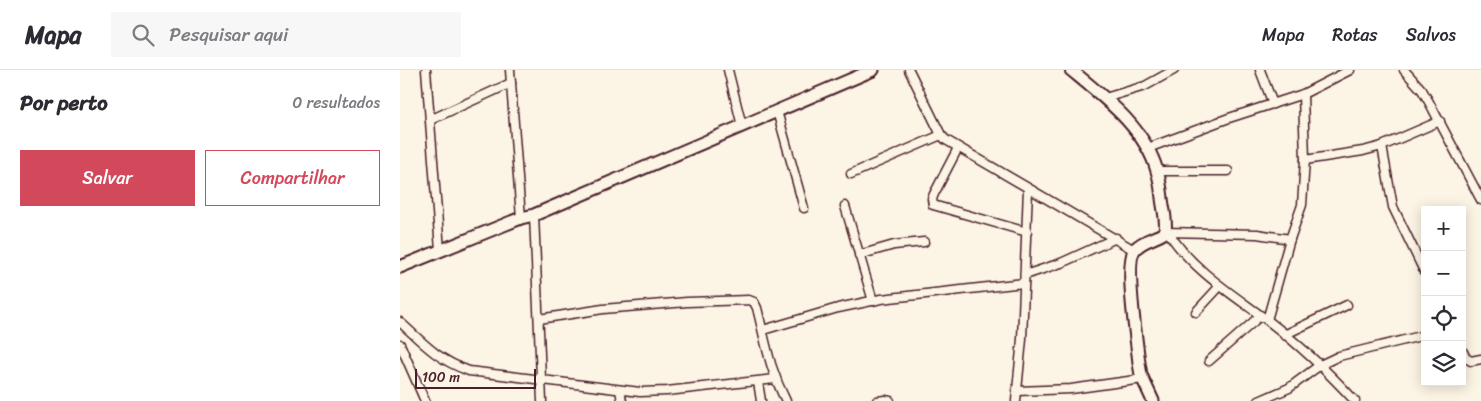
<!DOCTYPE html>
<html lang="pt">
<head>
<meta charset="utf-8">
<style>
  :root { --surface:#fff; --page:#f7f7f7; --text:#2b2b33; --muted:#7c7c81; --line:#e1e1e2; --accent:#d1495b }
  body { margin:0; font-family:Sriracha,sans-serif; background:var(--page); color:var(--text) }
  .controls { position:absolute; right:15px; bottom:15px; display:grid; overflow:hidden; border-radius:0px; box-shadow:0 2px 12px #0003 }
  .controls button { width:45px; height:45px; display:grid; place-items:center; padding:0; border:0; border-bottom:1px solid var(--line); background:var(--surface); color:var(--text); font:25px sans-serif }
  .scale { position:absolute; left:15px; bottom:12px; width:121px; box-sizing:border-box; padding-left:5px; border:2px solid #4a1f2b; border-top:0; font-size:14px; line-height:18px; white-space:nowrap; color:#4a1f2b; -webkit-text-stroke:4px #fcf5e5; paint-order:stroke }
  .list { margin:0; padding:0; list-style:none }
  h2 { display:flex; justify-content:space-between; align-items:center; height:65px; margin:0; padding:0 20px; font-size:21px }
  h2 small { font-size:16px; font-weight:400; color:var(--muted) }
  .actions { display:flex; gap:10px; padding:15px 20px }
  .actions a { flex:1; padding:11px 0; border:1px solid var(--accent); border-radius:0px; text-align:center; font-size:18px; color:var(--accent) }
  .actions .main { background:var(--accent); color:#fff }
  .icon { flex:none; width:28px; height:28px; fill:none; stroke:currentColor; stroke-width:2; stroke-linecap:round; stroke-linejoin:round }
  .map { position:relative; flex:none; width:1081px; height:331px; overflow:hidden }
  header { display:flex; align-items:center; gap:30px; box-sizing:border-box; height:70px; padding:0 25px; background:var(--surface); border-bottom:1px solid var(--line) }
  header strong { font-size:24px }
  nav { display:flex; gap:28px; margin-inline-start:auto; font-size:18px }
  .search { width:350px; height:45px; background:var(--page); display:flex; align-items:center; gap:12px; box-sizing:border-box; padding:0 18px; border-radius:0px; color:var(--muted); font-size:19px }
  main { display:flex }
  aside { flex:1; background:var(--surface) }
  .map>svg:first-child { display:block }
</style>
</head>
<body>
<header>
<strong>Mapa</strong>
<div class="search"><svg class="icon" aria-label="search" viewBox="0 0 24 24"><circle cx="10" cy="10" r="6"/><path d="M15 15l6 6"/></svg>Pesquisar aqui</div>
<nav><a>Mapa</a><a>Rotas</a><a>Salvos</a></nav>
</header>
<main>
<aside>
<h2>Por perto<small>0 resultados</small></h2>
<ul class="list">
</ul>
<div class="actions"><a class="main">Salvar</a><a>Compartilhar</a></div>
</aside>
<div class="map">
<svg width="1081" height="331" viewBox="0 0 1081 331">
  <rect width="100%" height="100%" fill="#fcf5e5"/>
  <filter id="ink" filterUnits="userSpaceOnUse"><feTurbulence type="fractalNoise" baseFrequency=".02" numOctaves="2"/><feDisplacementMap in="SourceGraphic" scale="10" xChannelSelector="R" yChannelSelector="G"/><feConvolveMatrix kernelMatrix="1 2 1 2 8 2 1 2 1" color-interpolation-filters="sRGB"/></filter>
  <g filter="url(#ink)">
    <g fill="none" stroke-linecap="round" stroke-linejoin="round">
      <g stroke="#4a1f2b" stroke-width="11">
        <g id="street">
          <path d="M26,0l14,180"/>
          <path d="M110,0l11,148"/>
          <path d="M328,0l14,56"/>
          <path d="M509,0l32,65 5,5 188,110"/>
          <path d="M860,0l13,34"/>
          <path d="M1004,0l18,20 7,12 52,98"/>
          <path d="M705,28l40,-12 29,-16"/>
          <path d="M377,41l27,97"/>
          <path d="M30,50l81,-37"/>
          <path d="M982,76l11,61 32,66"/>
          <path d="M558,78l-24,46 -2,5 1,6 94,27"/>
          <path d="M748,78l81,-30 74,-24 47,-24"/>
          <path d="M905,90l58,-9 19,-5 58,-25"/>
          <path d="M757,101h71"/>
          <path d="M451,104l90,-39"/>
          <path d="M445,136l28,95"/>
          <path d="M134,145l8,186"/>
          <path d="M765,162l92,2 33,5"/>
          <path d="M768,162c26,40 66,63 103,91 30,23 58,50 84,78"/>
          <path d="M459,185l35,-10 30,-3"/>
          <path d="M625,205l36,-12 55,-25"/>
          <path d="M796,242l24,-26"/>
          <path d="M139,249l64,-10 84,-7 62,-2 5,2 3,6c9,35 12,60 29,93"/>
          <path d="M867,250l23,-81 12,-34 3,-45 -2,-66"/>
          <path d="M0,252c24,22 38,38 69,49l171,21 27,-1 108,-12"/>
          <path d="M363,260l75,-22 43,-9 143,-16"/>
          <path d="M884,265l63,-30"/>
          <path d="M0,274l25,57"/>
          <path d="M1062,280l4,8 5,3 10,-2"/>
          <path d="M809,291l51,-45"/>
          <path d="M358,312l3,19"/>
          <path d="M220,320l2,11"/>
          <path d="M617,321l54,-2 72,-10"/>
          <path d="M477,331l8,-1 5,1"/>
          <path d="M616,331l6,-62 6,-150"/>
          <path d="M859,331l30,-13 31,-23 19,-9 86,-21"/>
        </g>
      </g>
      <g stroke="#4a1f2b" stroke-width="15">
        <g id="secondary">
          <path d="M671,0c34,28 74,58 86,101 3,9 4,18 5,27 1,11 5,22 3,34 -9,7 -21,7 -30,17 -11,12 2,94 4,114l2,12 12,26"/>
          <path d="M0,197l121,-49 13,-3 339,-145"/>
        </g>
      </g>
      <use href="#street" stroke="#fcf5e5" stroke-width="8"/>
      <use href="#secondary" stroke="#fcf5e5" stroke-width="11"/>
    </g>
  </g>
</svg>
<div class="controls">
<button>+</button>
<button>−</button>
<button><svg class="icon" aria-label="locate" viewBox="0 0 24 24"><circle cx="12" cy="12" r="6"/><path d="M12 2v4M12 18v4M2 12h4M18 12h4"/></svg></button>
<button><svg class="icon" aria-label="layers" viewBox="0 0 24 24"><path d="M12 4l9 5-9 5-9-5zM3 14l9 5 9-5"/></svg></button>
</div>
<div class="scale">100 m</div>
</div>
</main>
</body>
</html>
